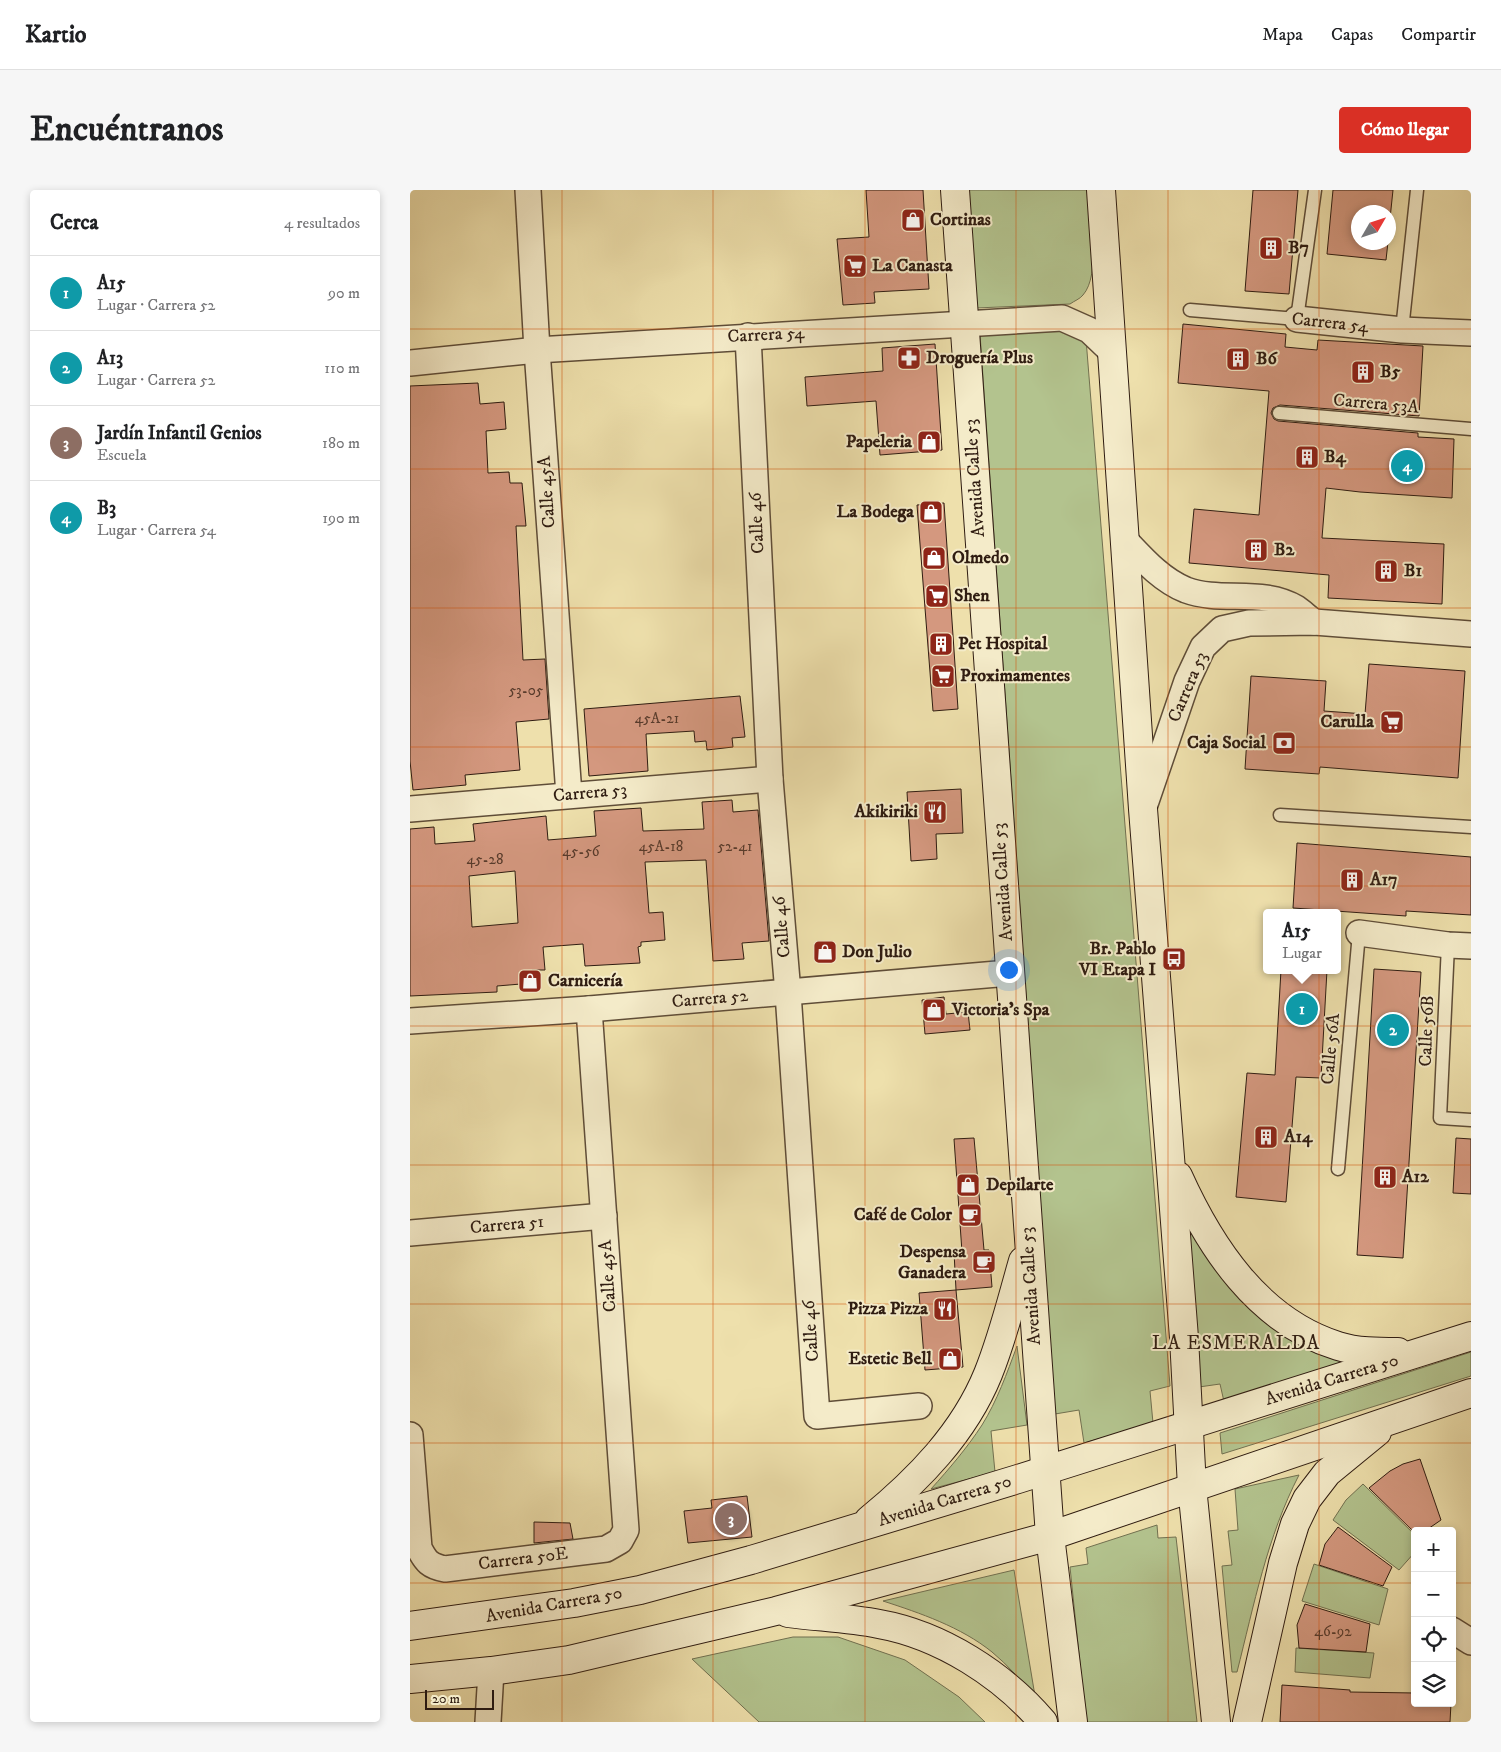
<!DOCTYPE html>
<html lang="es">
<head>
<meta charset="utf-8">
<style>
  :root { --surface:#fff; --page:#f6f6f6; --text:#202124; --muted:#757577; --line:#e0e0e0; --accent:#d93025 }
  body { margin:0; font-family:"IM FELL DW Pica",serif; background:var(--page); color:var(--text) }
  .controls { position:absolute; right:15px; bottom:15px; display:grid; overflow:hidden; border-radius:5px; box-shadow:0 2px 8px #0003 }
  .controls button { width:45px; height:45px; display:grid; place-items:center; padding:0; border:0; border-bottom:1px solid var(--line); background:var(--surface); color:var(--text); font:25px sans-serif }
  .compass { position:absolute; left:941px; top:15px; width:45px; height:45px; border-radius:50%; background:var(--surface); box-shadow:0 2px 8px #0003; rotate:51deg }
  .scale { position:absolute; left:15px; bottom:12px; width:69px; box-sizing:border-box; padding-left:5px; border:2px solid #2f1c11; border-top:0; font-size:14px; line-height:18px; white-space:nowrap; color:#2f1c11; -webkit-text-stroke:4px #f4ebc9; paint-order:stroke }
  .you { position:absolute; left:598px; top:779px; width:18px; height:18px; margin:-12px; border:4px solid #fff; border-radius:50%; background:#1a73e8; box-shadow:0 0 0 8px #1a73e833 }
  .badge { display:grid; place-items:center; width:32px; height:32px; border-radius:50%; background:var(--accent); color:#fff; font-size:16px; font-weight:700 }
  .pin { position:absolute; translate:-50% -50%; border:2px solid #fff; box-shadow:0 1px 5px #0006 }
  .popup { position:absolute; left:853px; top:719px; width:78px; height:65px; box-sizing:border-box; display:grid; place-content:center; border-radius:5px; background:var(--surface); filter:drop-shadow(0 1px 4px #0005); font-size:16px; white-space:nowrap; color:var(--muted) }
  .popup b { font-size:19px; color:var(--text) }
  .popup::after { content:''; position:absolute; left:50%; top:100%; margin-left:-10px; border:10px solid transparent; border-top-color:var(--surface) }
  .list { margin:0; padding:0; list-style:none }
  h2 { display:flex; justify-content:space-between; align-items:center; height:65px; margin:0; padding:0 20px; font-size:21px }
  h2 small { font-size:16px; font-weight:400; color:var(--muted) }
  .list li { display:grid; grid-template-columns:32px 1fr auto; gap:15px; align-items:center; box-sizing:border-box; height:75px; padding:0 20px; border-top:1px solid var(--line) }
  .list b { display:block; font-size:19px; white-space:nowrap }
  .list p { margin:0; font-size:16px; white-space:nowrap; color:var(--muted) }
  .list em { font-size:16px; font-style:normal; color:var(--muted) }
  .icon { flex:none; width:28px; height:28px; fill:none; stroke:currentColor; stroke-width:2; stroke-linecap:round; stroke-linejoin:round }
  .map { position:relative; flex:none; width:1061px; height:1532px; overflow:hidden; border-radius:5px }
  header { display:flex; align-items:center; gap:30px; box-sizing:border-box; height:70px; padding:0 25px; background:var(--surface); border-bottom:1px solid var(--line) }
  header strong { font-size:24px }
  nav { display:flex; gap:28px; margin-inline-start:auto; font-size:18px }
  .intro { display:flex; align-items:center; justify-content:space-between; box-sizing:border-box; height:120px; padding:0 30px }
  h1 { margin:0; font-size:35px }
  .button { padding:12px 22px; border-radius:5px; background:var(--accent); color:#fff; font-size:18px; font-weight:700 }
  main { display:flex; gap:30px; padding:0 30px }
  aside { flex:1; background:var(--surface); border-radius:5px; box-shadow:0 2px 8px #0003 }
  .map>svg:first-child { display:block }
</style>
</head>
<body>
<header>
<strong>Kartio</strong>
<nav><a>Mapa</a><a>Capas</a><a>Compartir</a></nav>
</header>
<div class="intro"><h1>Encuéntranos</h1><a class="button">Cómo llegar</a></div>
<main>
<aside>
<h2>Cerca<small>4 resultados</small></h2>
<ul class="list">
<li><span class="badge" style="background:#0f9aa8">1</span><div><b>A15</b><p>Lugar · Carrera 52</p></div><em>90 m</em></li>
<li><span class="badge" style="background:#0f9aa8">2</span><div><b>A13</b><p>Lugar · Carrera 52</p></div><em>110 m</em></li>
<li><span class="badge" style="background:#8d6e63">3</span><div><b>Jardín Infantil Genios</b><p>Escuela</p></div><em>180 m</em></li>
<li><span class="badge" style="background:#0f9aa8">4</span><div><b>B3</b><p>Lugar · Carrera 54</p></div><em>190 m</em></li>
</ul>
</aside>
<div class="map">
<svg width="1061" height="1532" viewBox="0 0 1061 1532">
  <rect width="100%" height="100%" fill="#eee0ac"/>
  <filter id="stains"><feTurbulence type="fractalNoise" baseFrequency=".004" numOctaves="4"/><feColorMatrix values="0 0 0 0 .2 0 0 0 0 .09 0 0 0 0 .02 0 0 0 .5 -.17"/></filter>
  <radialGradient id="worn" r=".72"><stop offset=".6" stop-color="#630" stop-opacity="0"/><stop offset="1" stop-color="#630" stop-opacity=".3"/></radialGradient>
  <g fill="#b3c38e" stroke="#717050">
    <path d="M558,0h120c2,26 13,85 -5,105 -3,4 -9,6 -13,9l-94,4z"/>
    <path d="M658,139l18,10 84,1047 -20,5 3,32 -69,20 -5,-33 -24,4 -75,-1080z"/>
    <path d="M772,1017l17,31 161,127 -135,41 -5,-22 -21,3z"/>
    <path d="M607,1156l10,79 -36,6 4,41 -64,17c18,-20 36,-41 51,-64 15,-24 25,-52 35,-79z"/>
    <path d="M1061,1162v24l-249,78 -2,-21z"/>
    <path d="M889,1285c-32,62 -45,130 -62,197h-5l-10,-106 10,-1 -4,-34 10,-1 -3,-41z"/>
    <path d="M953,1294l52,51v17l-16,18 -66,-50 13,-20z"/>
    <path d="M747,1335l1,13 18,-1 21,185h-111l-16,-155 18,-3 -2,-16z"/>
    <path d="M904,1374l74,25 -9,36 -77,-24z"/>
    <path d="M604,1380l21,126c-14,-15 -27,-31 -43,-44 -31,-25 -72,-39 -109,-51z"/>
    <path d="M383,1447h45l67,23 54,37 26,25h-226l-67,-63z"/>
    <path d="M886,1458l78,5 -4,25 -75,-6z"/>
  </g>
  <g fill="#d4987f" stroke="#2f1c11" fill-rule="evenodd">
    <path d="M456,0h57l6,99 -55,3 1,11 -32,2 -6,-66 32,-2z"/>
    <path d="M843,0h45l-9,104 -44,-3z"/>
    <path d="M923,0h60l-5,48v-26h-30v30h30l-2,18 -59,-6z"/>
    <path d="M773,134l103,10 -1,13 32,3 1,-10 105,6 -4,70 -139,-11 -7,3 -2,5 3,6 4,2 140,12v4l36,2 -2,59 -92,-6 -34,-4 -4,50 122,6 -2,60 -114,-6 1,-23 -140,-12 5,-54 65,6 10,-124 -91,-8z"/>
    <path d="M525,154l7,106 -62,5 -4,-54 -69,5 -2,-29 78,-6 -1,-23z"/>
    <path d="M68,193l2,21 24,-2 2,27 -20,2 2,42 21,-1 1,11h12l4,43h-10l7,134 22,-1 4,60 -33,3 4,48 -55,5 1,10 -53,5 -3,-29v-375z"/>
    <path d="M534,313l14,206 -25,2 -16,-206z"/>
    <path d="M959,474l96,7 -7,107 -138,-11 -1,7 -74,-5 6,-93 75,5 -2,30 41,3z"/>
    <path d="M330,506l5,41 -13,1 1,9 -26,3 -1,-9 -11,1 -1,-11 -48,3 2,37 -59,5 -5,-67z"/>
    <path d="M551,599l2,44 -27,1 1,25 -26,2 -4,-69z"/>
    <path d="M322,610l1,12 25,-2 11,131 -27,2 2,16 -31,2 -7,-101 -61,2 4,51 14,-1 2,28 -24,2v4l-3,1 2,16 -55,3 -2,-22 -40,3 2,23h-13l1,13 -36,3v6l-87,4v-167l24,-2 1,17 40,-3 -2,-17 73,-8 2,24 48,-4 -2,-25 47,-3 2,23 61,-2 -2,-27zM105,681l3,52 -46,4 -3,-51z"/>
    <path d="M887,653l174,14v58l-65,-4v5l-113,-8z"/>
    <path d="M964,779l47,3 -18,286 -46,-3z"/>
    <path d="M871,780h46l-6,108 -25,-1 -10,125 -50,-5 11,-124 28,2z"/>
    <path d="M534,807l2,17 22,-2 2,18 -45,4 -3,-34z"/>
    <path d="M564,948l10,112h5l3,37 -36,3 7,77 -38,3 -6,-77 37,-3 -2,-38h8l-8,-113z"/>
    <path d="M1046,948l15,1v55l-18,-1z"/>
    <path d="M1010,1269l21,61 -16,11h-10v2l-46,-45 21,-17 13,-7z"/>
    <path d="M337,1306l5,41 -64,6 -4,-32 28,-3 -1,-8z"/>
    <path d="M124,1332l36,1 3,16 -39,4z"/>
    <path d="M928,1337l54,40 -9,19 -64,-21 6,-21z"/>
    <path d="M895,1414l65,20 -4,28 -67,-4 -2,-23z"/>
    <path d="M872,1495l68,5v2l65,1v10h36l-1,19h-170z"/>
  </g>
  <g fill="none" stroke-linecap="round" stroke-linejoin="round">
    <g stroke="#5f4d38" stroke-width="15">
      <g id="lane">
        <path d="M780,120l107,9 18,-129"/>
        <path d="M992,140l15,-140"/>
        <path d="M869,223l192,16"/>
        <path d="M870,625l191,12"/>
        <path d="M1038,755l-8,173 31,2"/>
        <path d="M928,979l21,-236"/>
      </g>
    </g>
    <g stroke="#5f4d38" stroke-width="28">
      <g id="street">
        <path d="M118,0l9,160 32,445"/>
        <path d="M887,129l105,11 69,3"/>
        <path d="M338,146l22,443 18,214 29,423 102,-10"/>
        <path d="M0,173l127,-13 525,-32 27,12 23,22"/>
        <path d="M714,349c18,19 37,41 62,51 35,13 77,-2 110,18 6,4 12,10 18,14"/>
        <path d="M734,617l43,-126 16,-34 19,-18 27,-6 65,-1 157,12"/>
        <path d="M0,619l360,-30"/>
        <path d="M949,743l89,12 23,1"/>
        <path d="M0,831l179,-12 420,-36"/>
        <path d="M0,1043l194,-17"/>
        <path d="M0,1245l9,113c7,14 11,18 26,21l161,-20 14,-8 6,-11 -37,-521"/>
        <path d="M1042,1440l19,12"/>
        <path d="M78,1532l3,-51"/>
      </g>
    </g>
    <g stroke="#2f1c11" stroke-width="30">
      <g id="secondary">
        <path d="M545,0l95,1346 23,186"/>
        <path d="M691,0l42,619 41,529 8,149 24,235"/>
        <path d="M768,986c32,71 80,145 160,170 19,6 40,6 60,6"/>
        <path d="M459,1330c49,-40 95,-87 119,-146 15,-37 24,-75 35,-113"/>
        <path d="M378,1423c30,4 61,5 91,11 62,11 124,51 164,98"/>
        <path d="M0,1436l164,-23 66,-13 111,-30 267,-81 453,-143"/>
        <path d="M0,1489l81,-8 78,-11 207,-49 274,-75 421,-143"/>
        <path d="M837,1532l36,-159 12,-39 12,-25 20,-26 50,-41"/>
      </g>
    </g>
    <use href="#lane" stroke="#f4ebc9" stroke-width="12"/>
    <use href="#street" stroke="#f4ebc9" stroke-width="25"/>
    <use href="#secondary" stroke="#f4ebc9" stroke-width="28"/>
  </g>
  <path fill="none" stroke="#d6530c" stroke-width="1" stroke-opacity="0.55" d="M152,0v1532M303,0v1532M455,0v1532M606,0v1532M758,0v1532M909,0v1532M0,139h1061M0,279h1061M0,418h1061M0,557h1061M0,696h1061M0,836h1061M0,975h1061M0,1114h1061M0,1253h1061M0,1393h1005M1042,1393h19"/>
  <defs>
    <g id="shop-square" transform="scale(1.25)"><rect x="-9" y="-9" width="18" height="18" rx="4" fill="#8f2418" stroke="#f4ebc9"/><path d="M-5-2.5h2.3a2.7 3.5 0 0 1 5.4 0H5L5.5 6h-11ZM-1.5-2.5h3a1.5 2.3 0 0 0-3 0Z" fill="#fff"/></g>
    <g id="building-square" transform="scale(1.25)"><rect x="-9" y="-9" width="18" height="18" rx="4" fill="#8f2418" stroke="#f4ebc9"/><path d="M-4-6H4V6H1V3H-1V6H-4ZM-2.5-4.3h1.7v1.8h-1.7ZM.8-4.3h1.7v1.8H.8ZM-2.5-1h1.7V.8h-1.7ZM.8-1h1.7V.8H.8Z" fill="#fff"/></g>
    <g id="supermarket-square" transform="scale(1.25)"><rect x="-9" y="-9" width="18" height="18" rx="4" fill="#8f2418" stroke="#f4ebc9"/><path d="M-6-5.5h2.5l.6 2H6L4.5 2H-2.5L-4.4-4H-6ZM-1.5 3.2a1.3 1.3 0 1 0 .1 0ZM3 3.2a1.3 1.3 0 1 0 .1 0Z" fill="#fff"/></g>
    <g id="pharmacy-square" transform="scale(1.25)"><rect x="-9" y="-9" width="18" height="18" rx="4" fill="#8f2418" stroke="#f4ebc9"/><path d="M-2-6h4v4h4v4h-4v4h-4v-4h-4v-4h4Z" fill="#fff"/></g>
    <g id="bank-square" transform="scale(1.25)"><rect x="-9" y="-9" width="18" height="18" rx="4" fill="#8f2418" stroke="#f4ebc9"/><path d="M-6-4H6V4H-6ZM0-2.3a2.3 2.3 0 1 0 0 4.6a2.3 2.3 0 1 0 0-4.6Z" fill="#fff"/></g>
    <g id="restaurant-square" transform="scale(1.25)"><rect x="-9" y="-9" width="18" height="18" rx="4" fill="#8f2418" stroke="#f4ebc9"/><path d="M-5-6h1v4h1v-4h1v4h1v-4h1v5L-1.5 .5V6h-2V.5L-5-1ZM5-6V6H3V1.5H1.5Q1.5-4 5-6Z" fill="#fff"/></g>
    <g id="bus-square" transform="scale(1.25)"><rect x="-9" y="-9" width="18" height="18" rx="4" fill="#8f2418" stroke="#f4ebc9"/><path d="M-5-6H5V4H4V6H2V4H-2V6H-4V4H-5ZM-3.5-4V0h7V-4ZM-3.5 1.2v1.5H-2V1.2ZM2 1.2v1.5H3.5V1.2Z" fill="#fff"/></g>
    <g id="cafe-square" transform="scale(1.25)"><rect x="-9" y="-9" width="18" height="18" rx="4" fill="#8f2418" stroke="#f4ebc9"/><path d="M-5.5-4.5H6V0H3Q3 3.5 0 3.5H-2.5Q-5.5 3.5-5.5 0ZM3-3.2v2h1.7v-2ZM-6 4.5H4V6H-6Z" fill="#fff"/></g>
  </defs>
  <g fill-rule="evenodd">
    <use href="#shop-square" x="503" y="30"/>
    <use href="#building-square" x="861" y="58"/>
    <use href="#supermarket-square" x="445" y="76"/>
    <use href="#pharmacy-square" x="499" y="168"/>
    <use href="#building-square" x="828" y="169"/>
    <use href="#building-square" x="953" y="182"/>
    <use href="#shop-square" x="519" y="252"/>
    <use href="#building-square" x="897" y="267"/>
    <use href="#shop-square" x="521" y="322"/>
    <use href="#building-square" x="846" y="360"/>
    <use href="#shop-square" x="524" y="368"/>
    <use href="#building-square" x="976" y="381"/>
    <use href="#supermarket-square" x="527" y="406"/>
    <use href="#building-square" x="531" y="454"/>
    <use href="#supermarket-square" x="533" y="486"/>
    <use href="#supermarket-square" x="982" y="532"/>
    <use href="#bank-square" x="874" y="553"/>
    <use href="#restaurant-square" x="525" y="622"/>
    <use href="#building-square" x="942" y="690"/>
    <use href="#shop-square" x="415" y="762"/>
    <use href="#bus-square" x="764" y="769"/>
    <use href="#shop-square" x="120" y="791"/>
    <use href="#shop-square" x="524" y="820"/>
    <use href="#building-square" x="856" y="947"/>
    <use href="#building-square" x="975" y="987"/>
    <use href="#shop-square" x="558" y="995"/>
    <use href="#cafe-square" x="560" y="1025"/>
    <use href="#cafe-square" x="574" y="1072"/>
    <use href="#restaurant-square" x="535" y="1119"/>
    <use href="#shop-square" x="540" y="1169"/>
  </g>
  <g text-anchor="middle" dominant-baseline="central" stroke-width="4" stroke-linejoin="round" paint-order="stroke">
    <g font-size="15" fill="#583b2c">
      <text x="116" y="500">53-05</text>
      <text x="247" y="528">45A-21</text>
      <text x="251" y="656">45A-18</text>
      <text x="325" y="656">52-41</text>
      <text x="171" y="661">45-56</text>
      <text x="75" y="669">45-28</text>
      <text x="923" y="1441">46-92</text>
    </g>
    <g font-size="18" font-weight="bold" fill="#2f1c11" stroke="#f4ebc9" text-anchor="start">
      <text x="520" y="30">Cortinas</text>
      <text x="878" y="58">B7</text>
      <text x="462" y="76">La Canasta</text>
      <text x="516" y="168">Droguería Plus</text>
      <text x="846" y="169">B6</text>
      <text x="970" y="182">B5</text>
      <text x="502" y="252" text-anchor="end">Papeleria</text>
      <text x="914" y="267">B4</text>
      <text x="504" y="322" text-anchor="end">La Bodega</text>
      <text x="864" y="360">B2</text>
      <text x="542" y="368">Olmedo</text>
      <text x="994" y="381">B1</text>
      <text x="544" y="406">Shen</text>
      <text x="548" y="454">Pet Hospital</text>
      <text x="550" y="486">Proximamentes</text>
      <text x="964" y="532" text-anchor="end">Carulla</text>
      <text x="856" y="553" text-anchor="end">Caja Social</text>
      <text x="508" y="622" text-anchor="end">Akikiriki</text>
      <text x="960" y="690">A17</text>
      <text x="746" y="759" text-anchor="end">Br. Pablo<tspan x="746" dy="21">VI Etapa I</tspan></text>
      <text x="432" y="762">Don Julio</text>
      <text x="138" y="791">Carnicería</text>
      <text x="542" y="820">Victoria's Spa</text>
      <text x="874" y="947">A14</text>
      <text x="992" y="987">A12</text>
      <text x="576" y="995">Depilarte</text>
      <text x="542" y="1025" text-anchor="end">Café de Color</text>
      <text x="556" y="1062" text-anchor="end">Despensa<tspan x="556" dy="21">Ganadera</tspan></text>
      <text x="518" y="1119" text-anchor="end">Pizza Pizza</text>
      <text x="522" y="1169" text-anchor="end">Estetic Bell</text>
    </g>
    <g font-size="18" fill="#2f1c11" stroke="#f4ebc9">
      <text transform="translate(920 133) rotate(6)">Carrera 54</text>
      <text transform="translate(356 145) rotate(-3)">Carrera 54</text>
      <text transform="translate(966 214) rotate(5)">Carrera 53A</text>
      <text transform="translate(565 288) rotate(-94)">Avenida Calle 53</text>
      <text transform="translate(137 302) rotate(-94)">Calle 45A</text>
      <text transform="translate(347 333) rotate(-93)">Calle 46</text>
      <text transform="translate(778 497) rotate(-67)">Carrera 53</text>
      <text transform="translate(180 603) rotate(-5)">Carrera 53</text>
      <text transform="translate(593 692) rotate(-94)">Avenida Calle 53</text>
      <text transform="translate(372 737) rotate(-95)">Calle 46</text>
      <text transform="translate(300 809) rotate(-5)">Carrera 52</text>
      <text transform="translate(1017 841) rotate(-88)">Calle 56B</text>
      <text transform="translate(921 859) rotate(-85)">Calle 56A</text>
      <text transform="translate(97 1035) rotate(-5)">Carrera 51</text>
      <text transform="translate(198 1086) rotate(-94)">Calle 45A</text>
      <text transform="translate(621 1096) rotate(-94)">Avenida Calle 53</text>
      <text transform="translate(401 1141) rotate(-94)">Calle 46</text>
      <text transform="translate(922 1190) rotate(-17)">Avenida Carrera 50</text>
      <text transform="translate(535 1311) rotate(-17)">Avenida Carrera 50</text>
      <text transform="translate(113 1369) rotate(-7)">Carrera 50E</text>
      <text transform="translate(144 1415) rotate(-10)">Avenida Carrera 50</text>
    </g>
    <g font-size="20" letter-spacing="1" fill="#2f1c11" stroke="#f4ebc9">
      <text x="826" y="1153">LA ESMERALDA</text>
    </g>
  </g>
  <rect width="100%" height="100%" filter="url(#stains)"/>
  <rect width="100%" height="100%" fill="url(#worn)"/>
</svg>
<div class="controls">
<button>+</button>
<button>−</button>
<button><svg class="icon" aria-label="locate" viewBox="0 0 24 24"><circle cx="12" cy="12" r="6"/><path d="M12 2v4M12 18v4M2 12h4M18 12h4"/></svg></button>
<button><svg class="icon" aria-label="layers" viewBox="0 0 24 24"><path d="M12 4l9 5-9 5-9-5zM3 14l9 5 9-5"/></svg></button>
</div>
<svg class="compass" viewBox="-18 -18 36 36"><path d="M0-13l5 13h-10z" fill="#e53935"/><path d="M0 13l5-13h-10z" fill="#757577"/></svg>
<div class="scale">20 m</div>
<div class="you"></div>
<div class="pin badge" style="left:892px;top:819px;background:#0f9aa8">1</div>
<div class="popup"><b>A15</b>Lugar</div>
<div class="pin badge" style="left:983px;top:840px;background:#0f9aa8">2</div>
<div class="pin badge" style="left:321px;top:1329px;background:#8d6e63">3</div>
<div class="pin badge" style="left:997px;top:276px;background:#0f9aa8">4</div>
</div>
</main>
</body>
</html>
